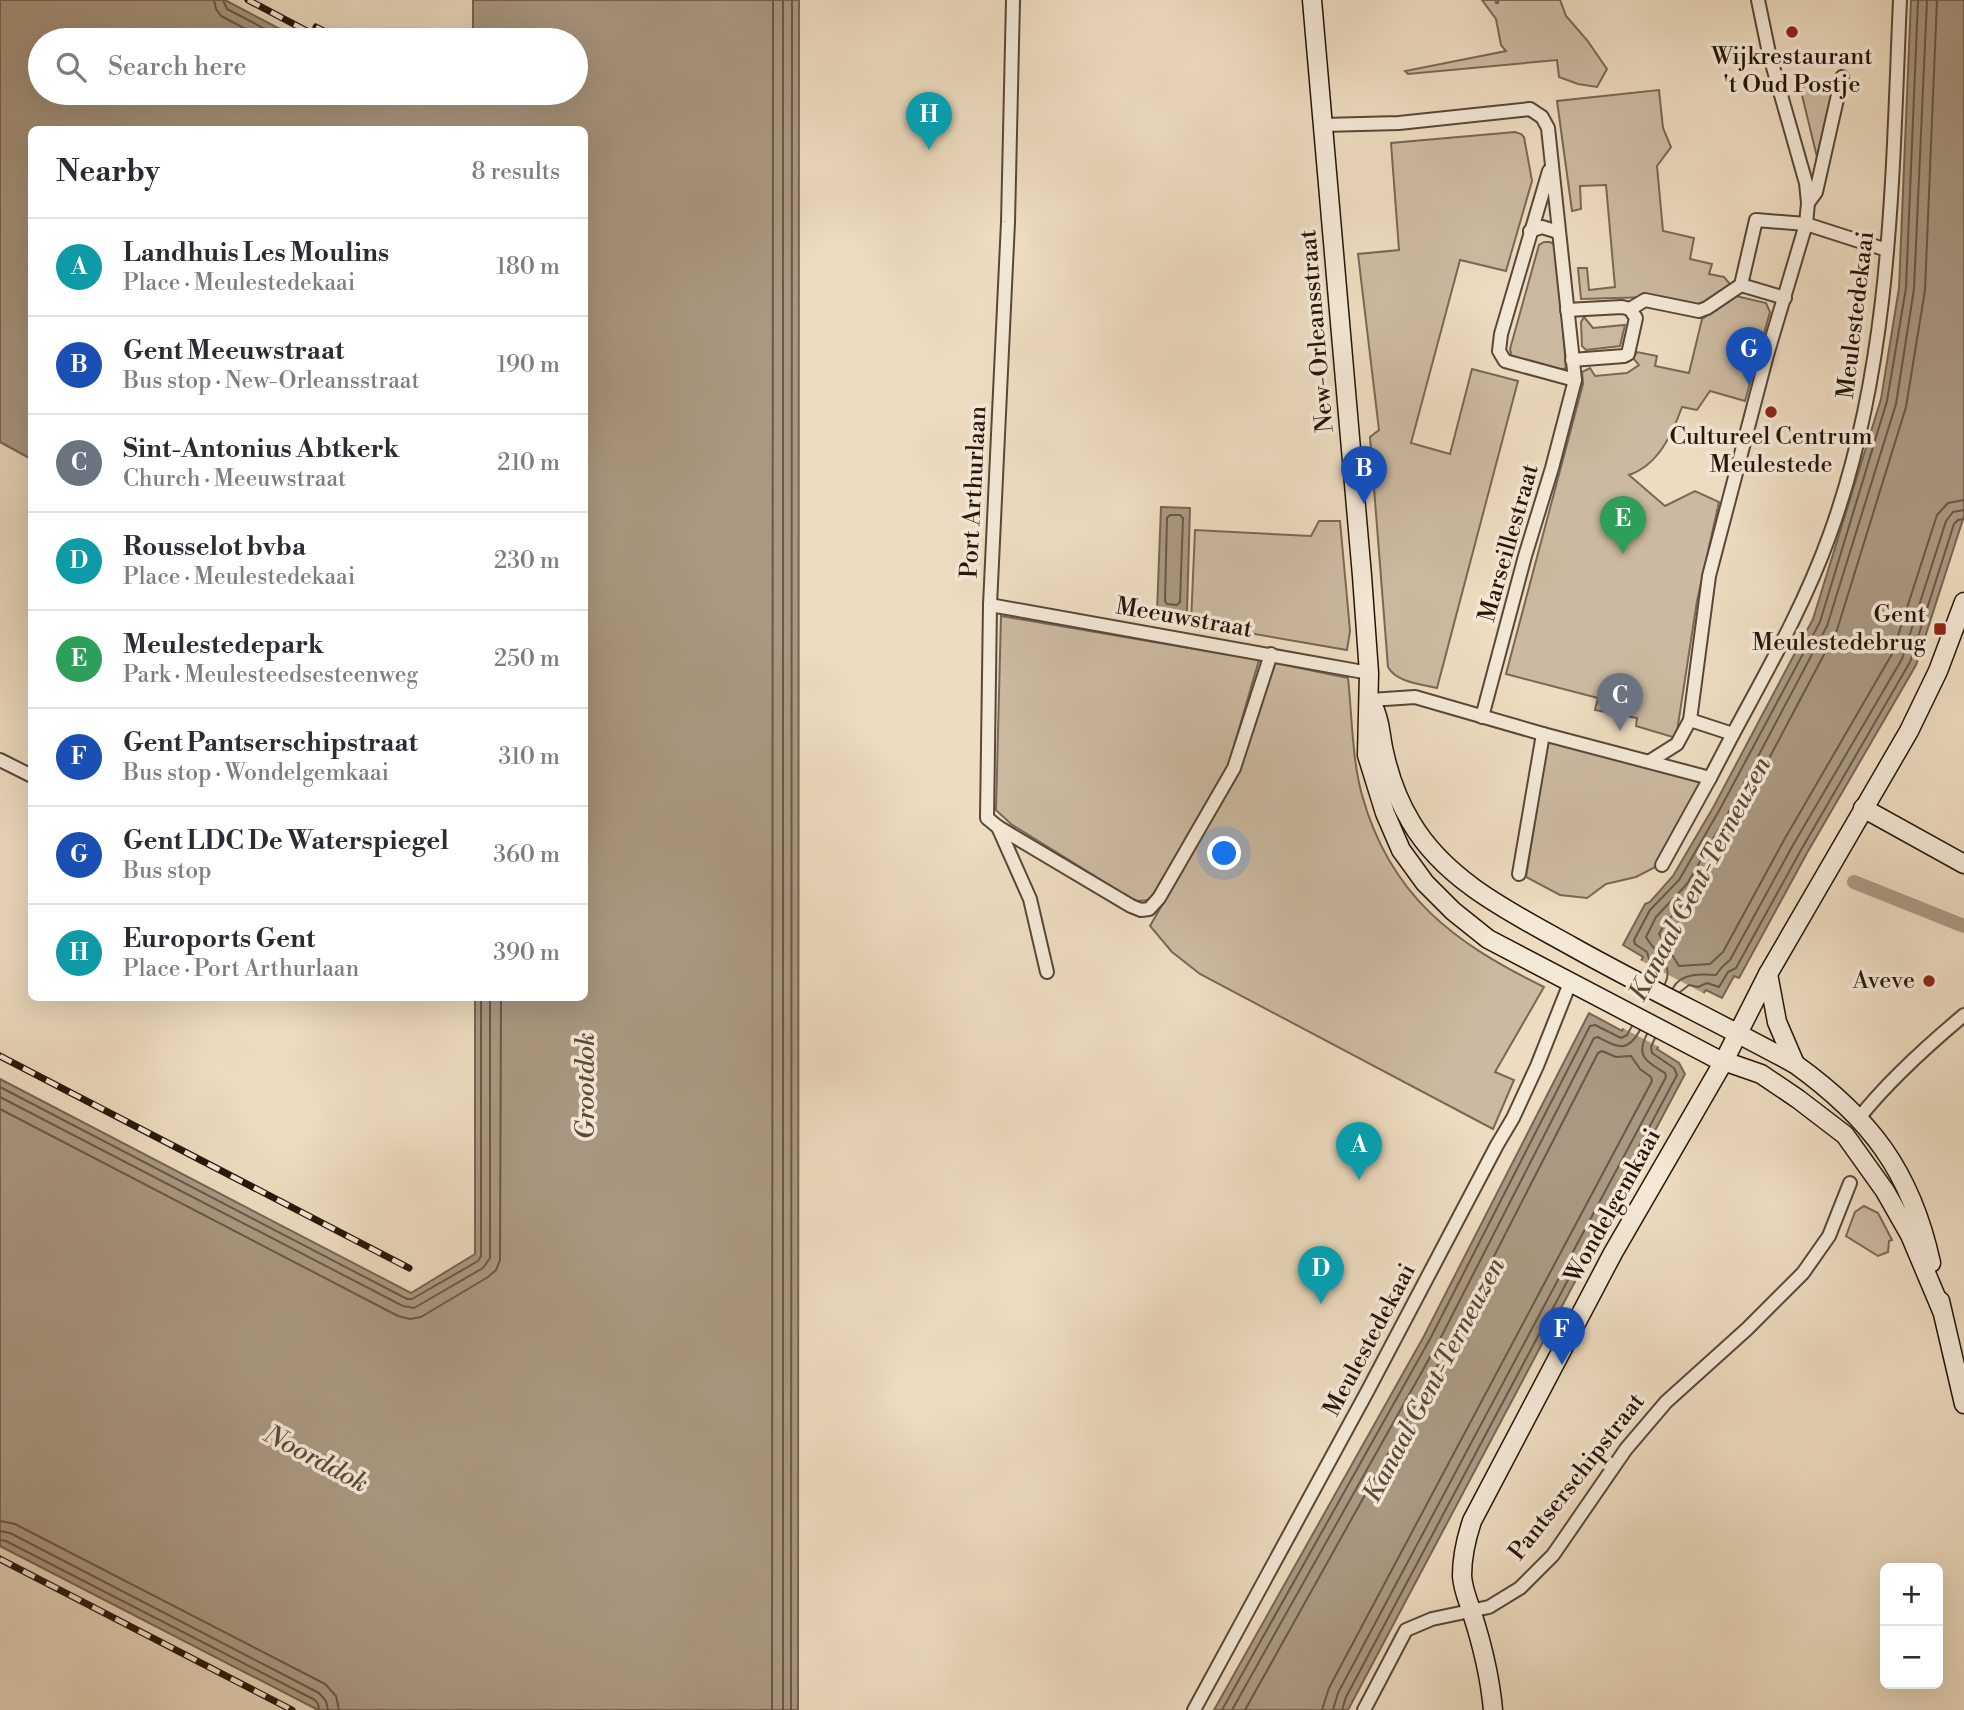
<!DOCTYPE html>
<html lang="en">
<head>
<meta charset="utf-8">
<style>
  :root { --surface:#fff; --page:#f2f2f3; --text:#2b2b33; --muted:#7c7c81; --line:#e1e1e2; --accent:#0b8043 }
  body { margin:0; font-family:"Libre Bodoni",serif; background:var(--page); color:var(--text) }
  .controls { position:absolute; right:21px; bottom:21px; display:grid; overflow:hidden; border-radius:10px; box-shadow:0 7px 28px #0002 }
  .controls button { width:63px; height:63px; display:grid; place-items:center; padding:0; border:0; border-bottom:2px solid var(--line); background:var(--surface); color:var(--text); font:35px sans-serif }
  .you { position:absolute; left:1225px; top:854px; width:24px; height:24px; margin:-18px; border:5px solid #fff; border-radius:50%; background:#1a73e8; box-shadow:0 0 0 10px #1a73e833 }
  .badge { display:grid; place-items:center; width:46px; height:46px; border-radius:50%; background:var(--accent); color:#fff; font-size:23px; font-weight:700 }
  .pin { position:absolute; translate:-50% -58px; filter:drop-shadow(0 2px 4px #0008) }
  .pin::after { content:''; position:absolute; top:37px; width:24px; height:21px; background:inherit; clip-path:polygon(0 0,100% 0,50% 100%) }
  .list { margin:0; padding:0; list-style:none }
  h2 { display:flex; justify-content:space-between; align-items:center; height:91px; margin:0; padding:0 28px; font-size:30px }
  h2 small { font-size:23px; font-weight:400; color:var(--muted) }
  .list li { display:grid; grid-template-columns:46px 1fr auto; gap:21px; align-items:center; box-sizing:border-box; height:98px; padding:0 28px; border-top:2px solid var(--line) }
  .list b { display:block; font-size:26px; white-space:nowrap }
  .list p { margin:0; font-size:23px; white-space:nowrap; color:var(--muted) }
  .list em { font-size:23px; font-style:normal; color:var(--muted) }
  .icon { flex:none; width:38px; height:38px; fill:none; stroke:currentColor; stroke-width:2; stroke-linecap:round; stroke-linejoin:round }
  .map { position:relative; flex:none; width:1964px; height:1710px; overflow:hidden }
  .search { position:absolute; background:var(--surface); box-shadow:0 7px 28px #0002; left:28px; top:28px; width:560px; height:77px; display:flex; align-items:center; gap:18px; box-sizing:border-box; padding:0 24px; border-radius:38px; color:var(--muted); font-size:26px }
  .panel { position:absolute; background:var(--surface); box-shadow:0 7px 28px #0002; left:28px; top:126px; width:560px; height:875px; border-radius:10px }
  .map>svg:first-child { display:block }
</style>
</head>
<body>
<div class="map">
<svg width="1964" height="1710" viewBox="0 0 1964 1710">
  <rect width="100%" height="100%" fill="#eddcc0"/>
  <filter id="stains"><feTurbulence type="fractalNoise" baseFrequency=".00286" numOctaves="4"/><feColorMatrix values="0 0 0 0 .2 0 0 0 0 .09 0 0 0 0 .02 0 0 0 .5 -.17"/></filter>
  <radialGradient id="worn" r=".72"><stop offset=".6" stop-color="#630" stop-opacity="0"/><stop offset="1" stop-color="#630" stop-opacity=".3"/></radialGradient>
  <g fill="#cbbaa1" stroke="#786855" stroke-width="2">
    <path d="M1482,0h78l6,16 21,24 20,29 -10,18 -19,-3 -19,-7 -2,-17 -149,14 -3,-3 101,-20 -5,-6 -5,-26z"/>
    <path d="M1835,79l-18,78 -17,-70z"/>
    <path d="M1659,90l4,38 8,19 -14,19 6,65 31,7 -4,21 22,5 -3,10 15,3 6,7v4l-32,20 -47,-11 -70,2 -3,-31h9l2,22 26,-3 -9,-102 -26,1 1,23 -9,2 -15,-110z"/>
    <path d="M1515,132l6,2 3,3 8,44 -26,90 -46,-11 -49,183 39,11 22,-85 46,12 -81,307c-17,-4 -41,-6 -49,-21l-18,-230 9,-7 -21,-176 41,-4 -8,-107z"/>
    <path d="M1544,242h6l6,3 10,123 -10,3 -44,-13 -2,-9 29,-104z"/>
    <path d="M1736,296l30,7 4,9 -25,89 -35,-10 -13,19 -15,-3c-10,28 -24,58 -53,68l36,31 30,-15 24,11 -22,99 -21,137 -40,-12 1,-8 -42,-8 3,-12 -92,-24 77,-290 -1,-12 8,-4 5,8 32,-3 12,-8 -6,-7 4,-6 20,4 -2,10 34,7 13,-54z"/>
    <path d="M1584,317l9,11 32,-3 -5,21 -34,4 -4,-4 -1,-24z"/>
    <path d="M1319,521h21l10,110 -3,19 -156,-27 4,-93 116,6z"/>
    <path d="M1001,616l258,44 -32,110 -77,130 -13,1 -10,-5 -116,-72 -15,-14z"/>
    <path d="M1275,663l73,15c4,37 4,81 14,117 28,101 92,148 182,192l-49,85 19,8 -21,49 -293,-155 -28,-22 -22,-26 90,-156z"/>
    <path d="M1548,740l151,41 2,5 -40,78 -25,13 -30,7 -19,14 -27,-3 -34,-18z"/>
    <path d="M1864,1206l14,7 14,27 -3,1 -1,11 -10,4 -32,-20 9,-24z"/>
  </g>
  <g fill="#a99982" stroke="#756552" stroke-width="2">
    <path d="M0,0h225l76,40h-261v53h536v-53h-110l7,-5v-35h326l-1,1710h-480l-318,-164v-467l411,214 64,-39v-256h109v-868h-552l-1,329 -31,-17z"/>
    <path d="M1911,0h53v516l-48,149 -109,188 -68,125 -5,-2 -12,22 -16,-8 -5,7 -12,-6 -32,58 22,14 6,11 -337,636h-134l210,-374 165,-323 33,18 31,-59 -14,-7 4,-8 -20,-12 22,-41 5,-2 23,-26 41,-70 99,-187 68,-220 18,-111z"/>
    <path d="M1161,507l29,1 -3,105 -30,-2z"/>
  </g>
  <path fill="#eddcc0" d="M1638,959l67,35 -3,7 -11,-5 -29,52 5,3 -79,-41 32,17 28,-53 -12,-7z"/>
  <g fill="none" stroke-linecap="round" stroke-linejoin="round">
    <g stroke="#685846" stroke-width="2">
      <path d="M214,0l2,9 5,7 46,24"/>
      <path d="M223,0l4,9 59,31"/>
      <path d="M1937,0l-12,290 -19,117 -69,223 -100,189 -41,70 -32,36 -5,9 20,32 31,-2 13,-12 61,-112 108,-186 45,-139 11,-12 16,-3"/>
      <path d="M1170,515h10l3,3 -3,84 -3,3 -10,-1 -2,-3 2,-83z"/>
      <path d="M1657,980l2,-6 -1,-6 -8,-6 -3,-10 -12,-8 -1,-4 16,-30 29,-30 41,-71 100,-187 67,-221 19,-113 12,-288"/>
      <path d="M1665,984c10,-20 -11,-32 -19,-47l10,-20 31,-33 41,-71 99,-187 69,-222 18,-115 13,-289"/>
      <path d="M1673,988c8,-15 27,-14 43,-13l6,-8 8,-7 63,-115 109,-186 44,-138 7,-9 11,-2"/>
      <path d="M1680,992l9,-7 9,2 9,-4 12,4 9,-15 8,-4 65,-118 109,-188 44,-138 4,-4 6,-1"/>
      <path d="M0,1087l407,212h5l66,-38 3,-5v-258"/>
      <path d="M0,1097l403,209 11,2 69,-40 7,-10v-260"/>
      <path d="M0,1109l398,207 12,3 11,-2 67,-40 8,-7 4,-10 1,-262"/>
      <path d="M0,1521l15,3 310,160 11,12 3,14"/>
      <path d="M0,1531l10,2 309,160 7,8 2,9"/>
      <path d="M0,1540l6,1 309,159 3,4 1,6"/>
      <path d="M772,1710l1,-1710"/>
      <path d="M783,1710v-1710"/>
      <path d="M791,1710l1,-1710"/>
      <path d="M1222,1710l208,-371 160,-313 5,-1 26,13 6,-3 5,-9"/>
      <path d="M1232,1710l206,-367 156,-305 4,-1c19,10 29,17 42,-7"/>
      <path d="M1245,1710l202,-362 151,-295 4,-2 14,6 15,-1 9,13 11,8 1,4 -323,607 -7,22"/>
      <path d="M1333,1710l5,-17 328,-616 -1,-4c-18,-11 -30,-16 -18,-39"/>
      <path d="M1342,1710l4,-13 331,-622 -3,-7 -22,-15 -1,-6 4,-9"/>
    </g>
    <path stroke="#756552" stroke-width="4.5" d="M1497,0v2"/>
    <path stroke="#a99982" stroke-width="14" d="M1854,882l110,44"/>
    <g stroke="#584837" stroke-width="16">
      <g id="street">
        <path d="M1013,0l-5,222 -18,383 -3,213 11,9 32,72 17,73"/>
        <path d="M1323,125l76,-2 131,-14 12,8 6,11 27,252 -23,88 -27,88 -43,161"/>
        <path d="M1549,171l-48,163 -2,17 6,10 70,19"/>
        <path d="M1808,203l8,-11 26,-115"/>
        <path d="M1530,231l12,-4 16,5"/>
        <path d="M1785,298l-44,-13 15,-65 50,4 81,26"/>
        <path d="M1630,309l15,-9 54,11 8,-3 34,-23"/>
        <path d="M1567,310l55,-3 8,2 6,9 -8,36 -4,2 -52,4"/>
        <path d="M990,605l379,68"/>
        <path d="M1370,700l45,-3 128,37 167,44 23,-44 -43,-14"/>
        <path d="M1733,734c35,-65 72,-130 97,-200 62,-171 62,-354 70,-534"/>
        <path d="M0,760l32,16"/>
        <path d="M1650,761l27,-17 13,-24 19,-144 58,-221 39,-131 2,-21 -2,-20 -37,-130 -11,-53"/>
        <path d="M998,827l133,79 10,4 8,-1 10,-11 75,-130 37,-114"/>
        <path d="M1662,865l48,-87"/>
        <path d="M1519,874l24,-140"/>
        <path d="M1859,1118c30,-38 68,-72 105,-103"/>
        <path d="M1194,1710l173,-318 130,-247 16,-27 24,-52 33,-83"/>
        <path d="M1364,1710l42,-80 26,-11 57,-12 31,-19 33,-33 73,-106 40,-47 81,-73 56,-56 26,-37 21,-53"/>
      </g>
    </g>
    <g stroke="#261609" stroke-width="21">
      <g id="secondary">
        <path d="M1312,0l50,576 7,97 -2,82 18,58 16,37 24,33 28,28 35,28 227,119 46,16 37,25 47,36 40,56 25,44 32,76"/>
        <path d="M1373,706c8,15 7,30 11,46 5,23 15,50 27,70 35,60 103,92 162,125 73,41 149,77 222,117 75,54 116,107 136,199"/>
        <path d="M1863,808l101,56"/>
        <path d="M1768,974l9,48 18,42"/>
        <path d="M1940,1301l24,103"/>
        <path d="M1493,1710c-3,-33 -11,-66 -21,-97 -4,-13 -9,-23 -10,-37 0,-19 4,-37 10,-55l141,-268 111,-192 44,-87 141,-243 29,-60 26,-69"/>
      </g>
    </g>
    <use href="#street" stroke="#f3e8d6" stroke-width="12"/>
    <use href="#secondary" stroke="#f3e8d6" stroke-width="18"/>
    <g stroke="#261609" stroke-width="7">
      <g id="rail">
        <path d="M248,0l76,40"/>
        <path d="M316,27l25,13"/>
        <path d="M0,1056l409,212"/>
        <path d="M0,1559l292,151"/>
      </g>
    </g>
    <use href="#rail" stroke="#f3e8d6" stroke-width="4.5" stroke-dasharray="13" stroke-linecap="butt"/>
  </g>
  <g fill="#8f2418" stroke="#f3e8d6" stroke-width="2.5">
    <circle cx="1792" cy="32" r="7"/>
    <circle cx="1771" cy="412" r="7"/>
    <rect x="1933" y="622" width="14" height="14" rx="3.5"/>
    <circle cx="1929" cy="981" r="7"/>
  </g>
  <g text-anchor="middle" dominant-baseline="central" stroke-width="7" stroke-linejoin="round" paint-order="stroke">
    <g font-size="24" fill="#261609" stroke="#f3e8d6">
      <text x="1792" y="57">Wijkrestaurant<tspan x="1792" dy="28">'t Oud Postje</tspan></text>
      <text x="1771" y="437">Cultureel Centrum<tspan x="1771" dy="28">Meulestede</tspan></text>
      <text x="1926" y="615" text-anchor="end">Gent<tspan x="1926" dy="28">Meulestedebrug</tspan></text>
      <text x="1915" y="981" text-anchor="end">Aveve</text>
    </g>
    <g font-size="24" fill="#261609" stroke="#f3e8d6">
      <text transform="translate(1856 315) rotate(-83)">Meulestedekaai</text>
      <text transform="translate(1317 331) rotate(-95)">New-Orleansstraat</text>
      <text transform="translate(974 492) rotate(-87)">Port Arthurlaan</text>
      <text transform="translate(1509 543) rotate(-74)">Marseillestraat</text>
      <text transform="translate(1184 618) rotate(10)">Meeuwstraat</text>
      <text transform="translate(1613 1206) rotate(-61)">Wondelgemkaai</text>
      <text transform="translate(1370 1340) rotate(-62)">Meulestedekaai</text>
      <text transform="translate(1577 1477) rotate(-52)">Pantserschipstraat</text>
    </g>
    <g font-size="26" font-style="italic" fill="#5a4a39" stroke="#f3e8d6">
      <text transform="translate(1700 879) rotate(-62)">Kanaal Gent-Terneuzen</text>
      <text transform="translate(586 1086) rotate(-90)">Grootdok</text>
      <text transform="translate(1434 1380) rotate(-62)">Kanaal Gent-Terneuzen</text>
      <text transform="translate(316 1459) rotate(28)">Noorddok</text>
    </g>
  </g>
  <rect width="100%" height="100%" filter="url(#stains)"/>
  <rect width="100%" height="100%" fill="url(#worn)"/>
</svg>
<div class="controls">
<button>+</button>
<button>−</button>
</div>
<div class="you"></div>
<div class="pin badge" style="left:1359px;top:1180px;background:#0f9aa8">A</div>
<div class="pin badge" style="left:1364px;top:504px;background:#1a4fb4">B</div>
<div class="pin badge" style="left:1620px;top:731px;background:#6b7280">C</div>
<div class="pin badge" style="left:1321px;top:1304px;background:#0f9aa8">D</div>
<div class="pin badge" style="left:1623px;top:554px;background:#2e9e5b">E</div>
<div class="pin badge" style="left:1562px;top:1365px;background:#1a4fb4">F</div>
<div class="pin badge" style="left:1749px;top:385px;background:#1a4fb4">G</div>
<div class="pin badge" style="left:929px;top:150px;background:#0f9aa8">H</div>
<div class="search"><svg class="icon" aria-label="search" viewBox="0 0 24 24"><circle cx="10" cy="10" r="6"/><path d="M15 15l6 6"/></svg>Search here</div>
<section class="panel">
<h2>Nearby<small>8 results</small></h2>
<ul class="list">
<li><span class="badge" style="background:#0f9aa8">A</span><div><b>Landhuis Les Moulins</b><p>Place · Meulestedekaai</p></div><em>180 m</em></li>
<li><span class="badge" style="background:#1a4fb4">B</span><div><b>Gent Meeuwstraat</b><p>Bus stop · New-Orleansstraat</p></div><em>190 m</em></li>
<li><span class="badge" style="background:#6b7280">C</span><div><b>Sint-Antonius Abtkerk</b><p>Church · Meeuwstraat</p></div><em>210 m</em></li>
<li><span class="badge" style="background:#0f9aa8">D</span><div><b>Rousselot bvba</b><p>Place · Meulestedekaai</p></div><em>230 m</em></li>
<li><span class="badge" style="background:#2e9e5b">E</span><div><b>Meulestedepark</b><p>Park · Meulesteedsesteenweg</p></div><em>250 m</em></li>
<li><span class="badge" style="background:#1a4fb4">F</span><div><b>Gent Pantserschipstraat</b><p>Bus stop · Wondelgemkaai</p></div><em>310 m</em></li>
<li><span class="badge" style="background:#1a4fb4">G</span><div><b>Gent LDC De Waterspiegel</b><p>Bus stop</p></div><em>360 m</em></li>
<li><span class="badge" style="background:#0f9aa8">H</span><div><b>Euroports Gent</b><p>Place · Port Arthurlaan</p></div><em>390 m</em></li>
</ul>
</section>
</div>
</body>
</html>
